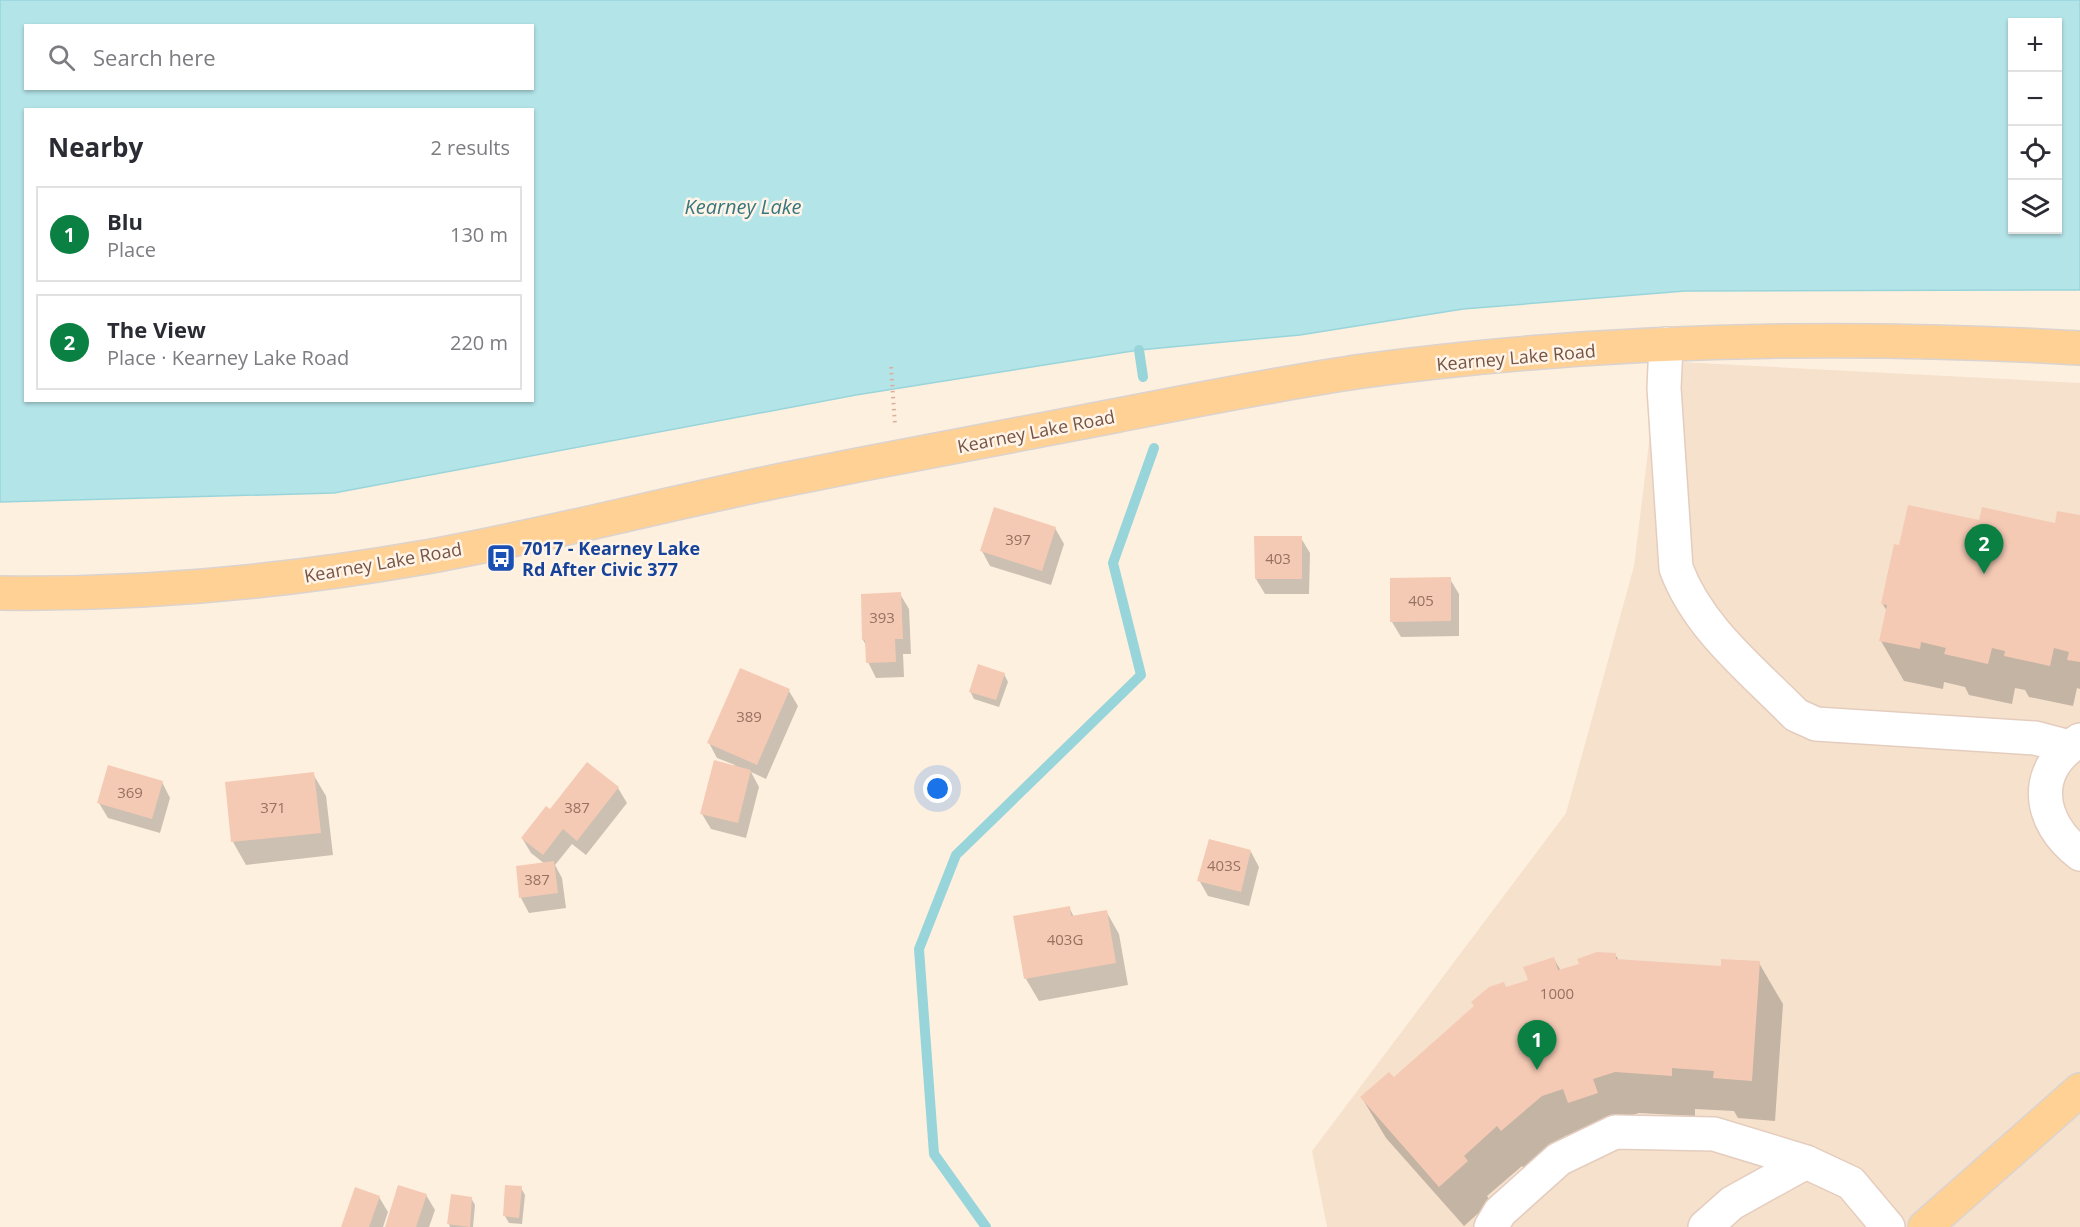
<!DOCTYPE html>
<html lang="en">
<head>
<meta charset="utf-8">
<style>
  :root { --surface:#fff; --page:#f7f7f7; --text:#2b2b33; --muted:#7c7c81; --line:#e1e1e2; --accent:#0b8043 }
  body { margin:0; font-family:"Open Sans",sans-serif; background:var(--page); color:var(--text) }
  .controls { position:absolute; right:18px; top:18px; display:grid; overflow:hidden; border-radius:0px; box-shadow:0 2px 4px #0004 }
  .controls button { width:54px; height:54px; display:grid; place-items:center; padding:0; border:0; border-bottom:2px solid var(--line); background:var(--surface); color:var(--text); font:30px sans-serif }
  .you { position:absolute; left:938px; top:789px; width:21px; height:21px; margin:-15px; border:4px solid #fff; border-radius:50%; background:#1a73e8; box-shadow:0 0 0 9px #1a73e833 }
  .badge { display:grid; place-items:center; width:39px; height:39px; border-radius:50%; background:var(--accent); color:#fff; font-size:20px; font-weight:700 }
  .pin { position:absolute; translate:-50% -50px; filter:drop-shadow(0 2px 3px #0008) }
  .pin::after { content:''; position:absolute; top:32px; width:21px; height:18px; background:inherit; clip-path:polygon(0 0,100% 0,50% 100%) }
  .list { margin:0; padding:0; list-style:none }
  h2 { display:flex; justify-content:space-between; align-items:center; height:78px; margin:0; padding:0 24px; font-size:26px }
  h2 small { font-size:20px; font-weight:400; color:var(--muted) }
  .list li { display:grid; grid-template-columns:39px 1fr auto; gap:18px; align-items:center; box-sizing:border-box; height:96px; margin:0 12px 12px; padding:0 12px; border:2px solid var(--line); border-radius:0px }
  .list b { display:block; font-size:22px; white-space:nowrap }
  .list p { margin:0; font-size:20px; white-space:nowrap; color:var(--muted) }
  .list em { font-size:20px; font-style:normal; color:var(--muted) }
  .icon { flex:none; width:33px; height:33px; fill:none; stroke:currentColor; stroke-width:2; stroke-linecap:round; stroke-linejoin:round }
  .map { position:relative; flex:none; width:2080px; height:1227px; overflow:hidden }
  .search { position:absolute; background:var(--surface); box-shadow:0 2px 4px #0004; left:24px; top:24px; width:510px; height:66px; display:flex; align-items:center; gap:15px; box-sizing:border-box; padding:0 21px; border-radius:0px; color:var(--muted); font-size:22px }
  .panel { position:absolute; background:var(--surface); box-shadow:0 2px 4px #0004; left:24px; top:108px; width:510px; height:294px; border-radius:0px }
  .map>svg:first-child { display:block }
</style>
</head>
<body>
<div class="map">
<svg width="2080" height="1227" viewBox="0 0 2080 1227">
  <rect width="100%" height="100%" fill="#fef0df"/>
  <path fill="#f6e1cd" d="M1659,361l421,22v844h-753l-15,-76 254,-338 68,-247z"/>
  <path fill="#b3e4e8" stroke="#98d5db" stroke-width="1.5" fill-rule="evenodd" d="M0,0h2080v290l-395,1 -222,18 -163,26 -161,15 -283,45 -522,98 -334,9zM2012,22h46v208h-46zM26,26h506v62h-506zM26,110h506v290h-506z"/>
  <g fill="#0003">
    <path d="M2080,517v172l-3,-1 -4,18 -44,-9 -4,-7 -10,-2 -3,16 -43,-9 -4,-8 -21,-5 -1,7 -39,-8 -23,-40 6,-30 -5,-8 18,-56 80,-25 76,2z"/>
    <path d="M1055,528l9,16 -13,41 -61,-19 -8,-15z"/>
    <path d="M1301,538l9,15 -1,41h-44l-9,-15z"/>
    <path d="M1450,579l9,15v42l-58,1 -9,-15z"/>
    <path d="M900,594l9,15 2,45h-8l1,23 -28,1 -8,-16 -1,-15 -4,-7 -1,-44z"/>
    <path d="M1004,674l4,8 -9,25 -25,-8 -4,-8z"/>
    <path d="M789,691l9,15 -32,73 -15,-7 8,15 -13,51 -35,-9 -9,-15 33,-49 -18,-7 -8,-15z"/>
    <path d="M587,764l31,24 9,15 -41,52 -14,-11 -17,21 7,13 4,30 -37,5 -8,-15 24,-34 -14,-11 -9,-15 28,-27z"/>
    <path d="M313,774l13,22 7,59 -87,10 -13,-23 -6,-59z"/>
    <path d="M162,782l8,16 -10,35 -52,-15 -9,-15z"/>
    <path d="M1251,852l8,15 -10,39 -41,-10 -9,-16z"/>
    <path d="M1069,907l5,10 32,-6 13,23 9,51 -89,16 -13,-22z"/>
    <path d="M1615,954l4,7 103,6 37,-4 24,41 -8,117 -37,-3 -4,-7 -39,-2v7l-56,-3 -74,23 -39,35 -4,-5 -35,30 4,6 -27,24 -78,-88 -24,-40 32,-19 81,-72 31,-18 24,-8 24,-22 7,12z"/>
    <path d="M521,1188l4,7 -3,29 -13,-1 -4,-7z"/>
    <path d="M426,1195l9,15 -6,17h-43z"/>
    <path d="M379,1197l9,15 -5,15h-41z"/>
    <path d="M471,1198l4,7 -2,22h-23l-1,-3z"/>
  </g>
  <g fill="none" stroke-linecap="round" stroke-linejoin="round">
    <g stroke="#98d5db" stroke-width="10">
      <path d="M1139,350l4,27"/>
      <path d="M986,1227l-52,-73 -15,-205 37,-94 185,-180 -28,-112 41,-115"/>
    </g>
  </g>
  <g fill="#f5cab5">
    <path d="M1908,505l71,15 3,-13 73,16 2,-12 23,4v147l-13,-2 2,-8 -15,-4 -4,18 -46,-10 1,-5 -13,-3 -4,16 -44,-10 2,-6 -25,-6 -1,7 -41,-8 8,-36 -6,-1 13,-60 5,1z"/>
    <path d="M994,507l62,20 -14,44 -62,-20z"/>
    <path d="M1254,536h48v43h-47z"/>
    <path d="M1451,577v44l-61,1v-44z"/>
    <path d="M901,592l2,47h-8l1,23 -30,1 -1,-23h-3l-1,-46z"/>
    <path d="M978,664l27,9 -9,27 -27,-8z"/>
    <path d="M740,668l50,21 -33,76 -50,-22z"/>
    <path d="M714,760l37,10 -13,53 -38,-9z"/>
    <path d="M587,762l32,25 -42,54 -14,-12 -20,26 -22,-17 25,-32 4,3z"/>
    <path d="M108,765l55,16 -11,38 -55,-16z"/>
    <path d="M314,772l7,61 -90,9 -6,-60z"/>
    <path d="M1209,839l42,11 -10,42 -44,-11z"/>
    <path d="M554,861l4,32 -39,5 -3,-32z"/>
    <path d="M1070,906l1,10 36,-6 9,53 -92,16 -11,-63z"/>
    <path d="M1597,952l19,1v6l105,7v-7l39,2 -8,120 -39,-3 1,-7 -42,-3v8l-57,-4 -22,7 5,14 -30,10 -5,-14 -21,7 -41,35 -4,-5 -33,30 4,5 -29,26 -79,-90 29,-25 5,5 80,-71 -3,-4 18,-15 15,-5 2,5 22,-7 -5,-13 31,-10 4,13 21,-6 -2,-5z"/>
    <path d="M398,1185l29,9 -11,33h-31z"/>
    <path d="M505,1185l17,1 -3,32 -16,-2z"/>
    <path d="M355,1187l25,9 -11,31h-28z"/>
    <path d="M451,1194l21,3 -2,30 -23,-3z"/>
  </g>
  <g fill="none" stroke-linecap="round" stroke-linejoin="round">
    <g stroke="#e4cdbe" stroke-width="36">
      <g id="minor">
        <path d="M1666,344l-2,44 12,180c22,60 76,102 120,147l20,9 219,14 34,9"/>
        <path d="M2080,740c-50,30 -42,82 0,114"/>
        <path d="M1491,1227l9,-15 59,-53 56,-27 99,2 92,28 45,21 37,44"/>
        <path d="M1705,1227l27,-24 74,-41"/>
      </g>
    </g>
    <g stroke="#dbd3cf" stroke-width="36">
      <g id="major">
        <path d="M0,593c141,2 282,-11 420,-35 132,-23 262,-59 393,-84 100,-20 200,-39 301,-58 83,-16 166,-33 249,-45 238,-32 478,-37 717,-23"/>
        <path d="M1925,1227l155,-137"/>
      </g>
    </g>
    <path stroke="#daae98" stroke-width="4" stroke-dasharray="1.5 4.5" stroke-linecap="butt" d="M891,367l4,58"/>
    <use href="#minor" stroke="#fff" stroke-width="33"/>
    <use href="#major" stroke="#ffd195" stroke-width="33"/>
  </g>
  <defs>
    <g id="bus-square" transform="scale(1.5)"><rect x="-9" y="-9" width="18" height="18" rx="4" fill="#1a4fb4" stroke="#fff4e7"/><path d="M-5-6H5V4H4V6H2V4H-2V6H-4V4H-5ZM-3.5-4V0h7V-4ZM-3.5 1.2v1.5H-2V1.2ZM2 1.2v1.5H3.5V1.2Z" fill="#fff"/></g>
  </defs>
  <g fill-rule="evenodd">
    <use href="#bus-square" x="501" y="558"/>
  </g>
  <g text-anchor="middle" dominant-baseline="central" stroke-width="5" stroke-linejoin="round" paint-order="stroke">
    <g font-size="15" fill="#967261">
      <text x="1018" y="539">397</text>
      <text x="1278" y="558">403</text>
      <text x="1421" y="600">405</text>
      <text x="882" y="617">393</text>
      <text x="749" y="716">389</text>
      <text x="130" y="792">369</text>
      <text x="273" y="807">371</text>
      <text x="577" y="807">387</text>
      <text x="1224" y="865">403S</text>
      <text x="537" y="879">387</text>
      <text x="1065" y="939">403G</text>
      <text x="1557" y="993">1000</text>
    </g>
    <g font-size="18" fill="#765445" stroke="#fff4e7">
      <text transform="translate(1516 357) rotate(-5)">Kearney Lake Road</text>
      <text transform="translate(1036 431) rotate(-11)">Kearney Lake Road</text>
      <text transform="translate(383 562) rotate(-10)">Kearney Lake Road</text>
    </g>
    <g font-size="18" font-weight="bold" fill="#164399" stroke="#fff4e7" text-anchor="start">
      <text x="522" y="548">7017 - Kearney Lake<tspan x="522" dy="21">Rd After Civic 377</tspan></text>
    </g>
    <g font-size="20" font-style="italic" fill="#38767d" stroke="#fff4e7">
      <text x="743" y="206">Kearney Lake</text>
    </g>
  </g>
</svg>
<div class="controls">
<button>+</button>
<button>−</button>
<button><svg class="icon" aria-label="locate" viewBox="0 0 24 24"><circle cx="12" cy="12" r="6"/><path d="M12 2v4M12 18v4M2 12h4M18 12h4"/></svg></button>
<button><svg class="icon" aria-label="layers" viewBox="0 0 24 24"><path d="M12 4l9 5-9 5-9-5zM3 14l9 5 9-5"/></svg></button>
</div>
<div class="you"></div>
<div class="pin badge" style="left:1537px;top:1070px">1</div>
<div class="pin badge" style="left:1984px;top:574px">2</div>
<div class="search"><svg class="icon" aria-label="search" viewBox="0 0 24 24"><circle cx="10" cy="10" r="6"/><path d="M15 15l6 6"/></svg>Search here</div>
<section class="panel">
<h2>Nearby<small>2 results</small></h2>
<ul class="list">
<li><span class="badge">1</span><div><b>Blu</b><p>Place</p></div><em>130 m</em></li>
<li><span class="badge">2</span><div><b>The View</b><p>Place · Kearney Lake Road</p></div><em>220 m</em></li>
</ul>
</section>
</div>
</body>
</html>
